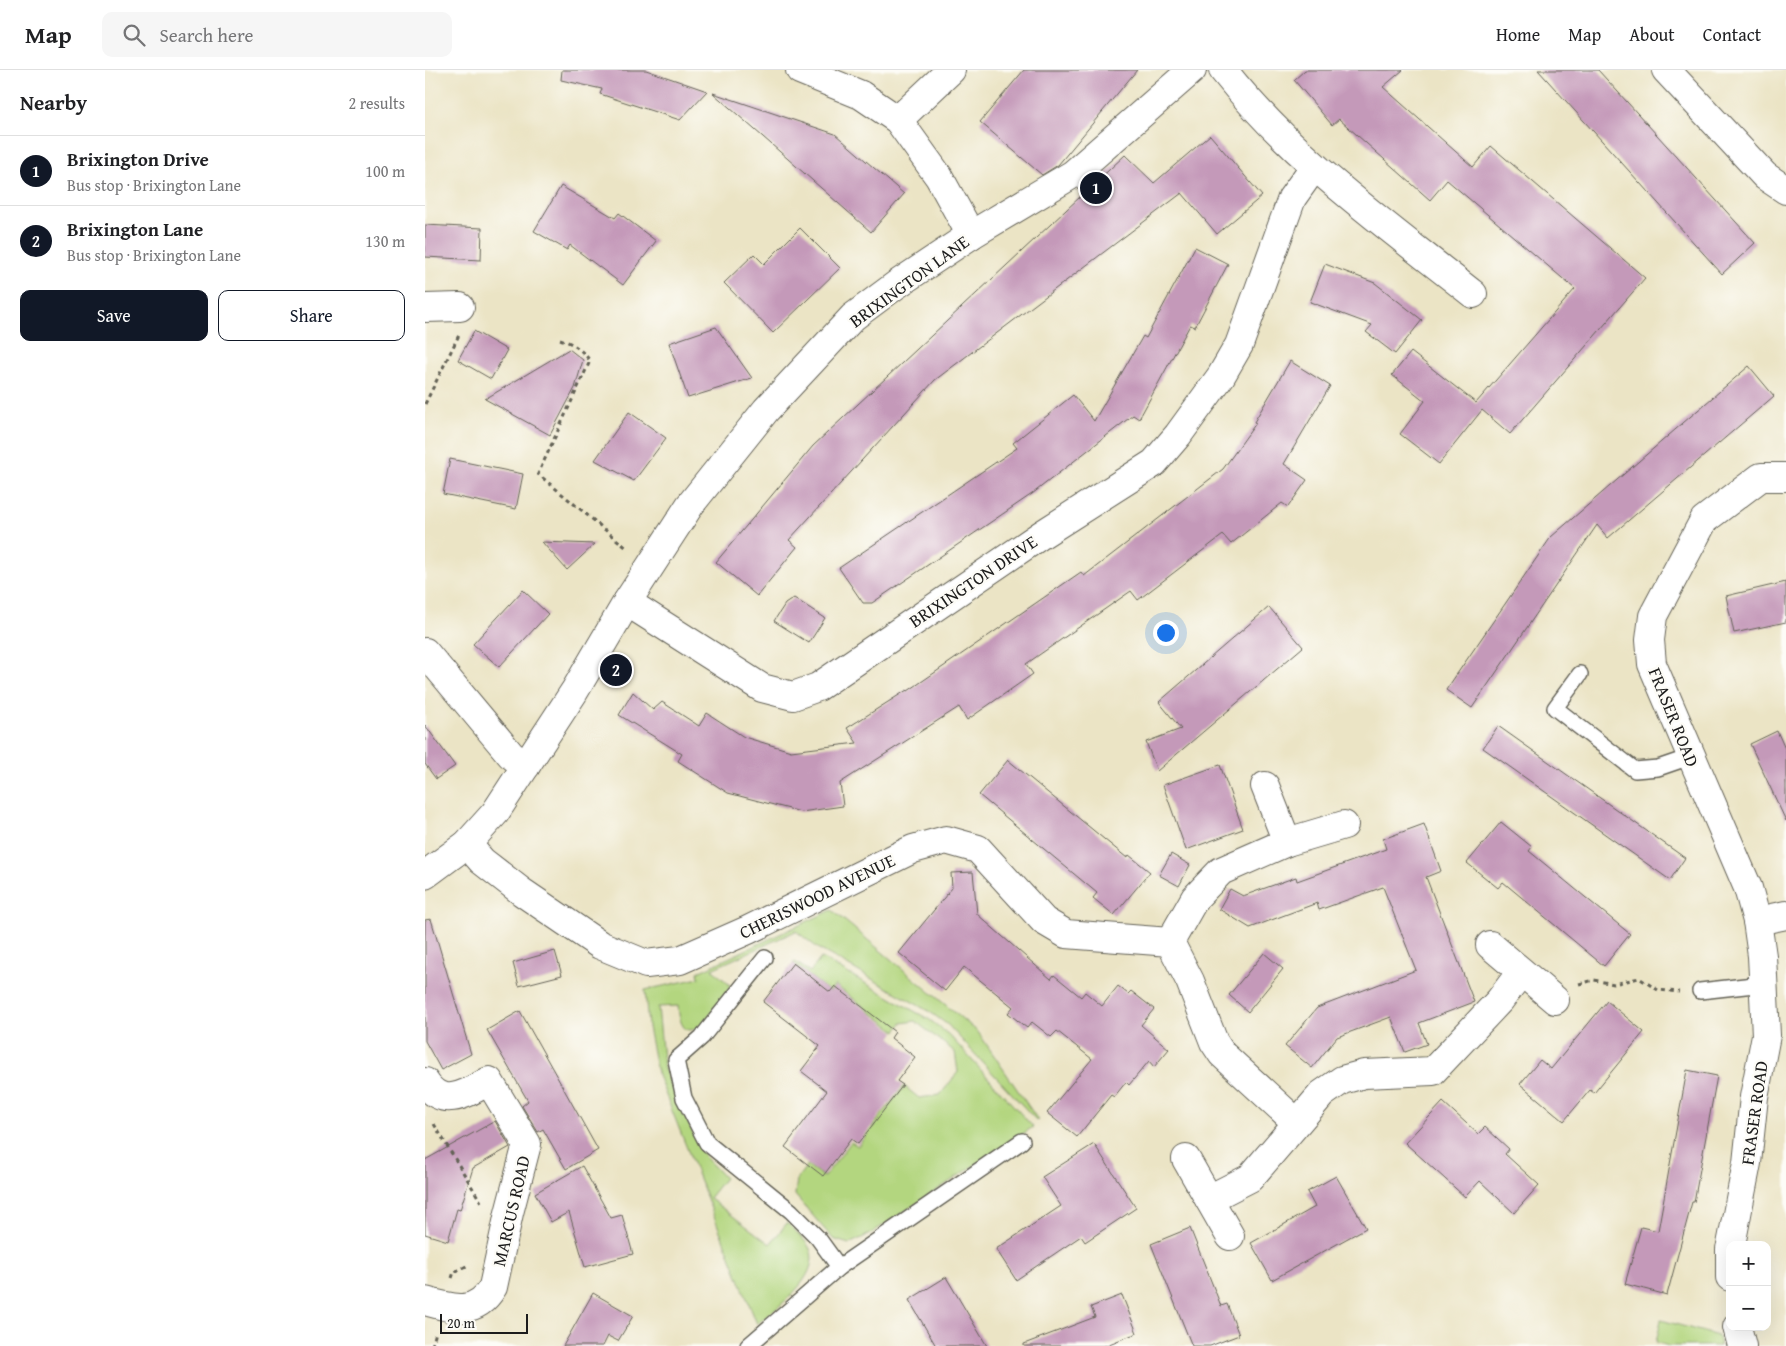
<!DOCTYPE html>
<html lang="en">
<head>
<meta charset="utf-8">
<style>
  :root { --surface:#fff; --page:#f6f6f6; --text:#202124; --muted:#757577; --line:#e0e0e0; --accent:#111827 }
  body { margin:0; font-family:"Gentium Book Plus",serif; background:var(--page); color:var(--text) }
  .controls { position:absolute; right:15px; bottom:15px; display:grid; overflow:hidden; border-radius:10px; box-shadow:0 5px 20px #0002 }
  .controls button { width:45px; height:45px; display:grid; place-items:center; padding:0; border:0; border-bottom:1px solid var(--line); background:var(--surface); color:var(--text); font:25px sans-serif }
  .scale { position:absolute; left:15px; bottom:12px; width:88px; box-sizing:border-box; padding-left:5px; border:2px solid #1c1c1c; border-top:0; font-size:14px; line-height:18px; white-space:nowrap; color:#1c1c1c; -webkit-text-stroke:4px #fdfcf7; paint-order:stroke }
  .you { position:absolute; left:740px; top:562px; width:18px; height:18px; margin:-12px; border:4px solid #fff; border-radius:50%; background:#1a73e8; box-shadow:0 0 0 8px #1a73e833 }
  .badge { display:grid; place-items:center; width:32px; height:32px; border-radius:50%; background:var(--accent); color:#fff; font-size:16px; font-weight:700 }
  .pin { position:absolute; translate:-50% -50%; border:2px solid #fff; box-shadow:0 1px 5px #0006 }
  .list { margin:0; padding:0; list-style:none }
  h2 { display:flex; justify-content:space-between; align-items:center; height:65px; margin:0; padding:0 20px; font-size:21px }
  h2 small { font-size:16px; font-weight:400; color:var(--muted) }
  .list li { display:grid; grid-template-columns:32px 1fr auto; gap:15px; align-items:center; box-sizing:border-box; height:70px; padding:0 20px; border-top:1px solid var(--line) }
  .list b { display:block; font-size:19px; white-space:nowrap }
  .list p { margin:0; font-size:16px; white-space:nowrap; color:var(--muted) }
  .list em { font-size:16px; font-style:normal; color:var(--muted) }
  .actions { display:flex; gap:10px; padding:15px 20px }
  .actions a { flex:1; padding:11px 0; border:1px solid var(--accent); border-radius:10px; text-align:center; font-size:18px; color:var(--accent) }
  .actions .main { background:var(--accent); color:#fff }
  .icon { flex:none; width:28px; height:28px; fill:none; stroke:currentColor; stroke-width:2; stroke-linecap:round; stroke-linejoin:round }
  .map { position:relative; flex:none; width:1361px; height:1276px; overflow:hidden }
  header { display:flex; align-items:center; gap:30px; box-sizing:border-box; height:70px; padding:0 25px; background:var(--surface); border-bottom:1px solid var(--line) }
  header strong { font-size:24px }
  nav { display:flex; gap:28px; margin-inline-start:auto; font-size:18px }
  .search { width:350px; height:45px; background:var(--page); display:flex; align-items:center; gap:12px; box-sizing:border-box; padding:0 18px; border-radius:10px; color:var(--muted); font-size:19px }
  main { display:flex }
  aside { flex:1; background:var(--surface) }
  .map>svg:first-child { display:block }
</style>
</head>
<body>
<header>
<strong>Map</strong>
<div class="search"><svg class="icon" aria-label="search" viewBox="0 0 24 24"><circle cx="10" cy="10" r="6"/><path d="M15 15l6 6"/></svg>Search here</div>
<nav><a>Home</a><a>Map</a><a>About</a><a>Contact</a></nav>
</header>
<main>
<aside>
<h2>Nearby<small>2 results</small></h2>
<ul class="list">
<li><span class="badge">1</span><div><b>Brixington Drive</b><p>Bus stop · Brixington Lane</p></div><em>100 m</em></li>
<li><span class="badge">2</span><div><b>Brixington Lane</b><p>Bus stop · Brixington Lane</p></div><em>130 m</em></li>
</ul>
<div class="actions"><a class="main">Save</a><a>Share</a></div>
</aside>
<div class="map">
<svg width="1361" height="1276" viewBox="0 0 1361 1276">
  <rect width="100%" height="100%" fill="#fdfcf7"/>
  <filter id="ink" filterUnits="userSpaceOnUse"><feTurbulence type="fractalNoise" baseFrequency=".02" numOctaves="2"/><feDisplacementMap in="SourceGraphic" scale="10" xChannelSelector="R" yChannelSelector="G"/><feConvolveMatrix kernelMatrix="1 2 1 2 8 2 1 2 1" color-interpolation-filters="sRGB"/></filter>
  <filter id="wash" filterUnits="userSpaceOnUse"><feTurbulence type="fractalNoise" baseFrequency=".0096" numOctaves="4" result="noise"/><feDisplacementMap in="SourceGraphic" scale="20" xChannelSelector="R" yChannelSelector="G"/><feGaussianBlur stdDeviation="1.12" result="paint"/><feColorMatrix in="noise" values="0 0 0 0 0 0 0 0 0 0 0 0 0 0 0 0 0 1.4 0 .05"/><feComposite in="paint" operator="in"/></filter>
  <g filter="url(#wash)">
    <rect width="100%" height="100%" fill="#ebe4c5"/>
    <g fill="#b3d67f" stroke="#68794e">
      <path d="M407,840l146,122 60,88 -1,1 -89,-96 -18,-13 -111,-63 -23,-18 -84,38 19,17c-13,17 -48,77 -53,20l-20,1 6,62 35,78 6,10 20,21 -16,20 61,46 17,-21c7,7 19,17 23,26 12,27 -35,61 -53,75l-100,-251 -9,-46 -3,-37 54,-12 -1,-6z"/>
      <path d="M396,888l109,62 19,15 84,92 -163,107 -21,10 -16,-5 -38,-44 2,-16 10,-14 17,12 27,-35 7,4 46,-60 15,12 21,-3 18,-23 -3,-20 -40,-31 -13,2 -6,8 -61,-46 -5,7 -37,-29 1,-2 16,11z"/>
      <path d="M1236,1250l57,16 2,10h-52l-12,-4z"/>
    </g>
    <g id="blocks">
      <g fill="#c499b9">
        <path d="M137,0h84l61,21 -27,29 -80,-26 2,-5 -41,-9z"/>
        <path d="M599,0h113l-79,95 -16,10 -62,-53z"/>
        <path d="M880,0h98l-20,17 90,80 18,-21 154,132 -135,156 -28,-24 -43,54 -39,-30 25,-33 -33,-26 19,-23 65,51 99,-114 -128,-109 -17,20 -91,-81 -7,6 -38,-45z"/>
        <path d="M1113,0h60l157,173 -33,31z"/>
        <path d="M288,23l122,41 69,60 -33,38z"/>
        <path d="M785,65l52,61 -45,38 -35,-41 -247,187 -146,160 8,7 -40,49 -41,-34 97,-116 312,-291 29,28z"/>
        <path d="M136,116l54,32 4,-5 37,28 -33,44 -53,-40 -3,5 -33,-19z"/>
        <path d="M0,155l57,3 -1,32 -56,-3z"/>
        <path d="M375,158l40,40 -67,65 -49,-50 30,-29 10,10z"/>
        <path d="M770,177l33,17 -33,63 -5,-2 -51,94 -6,-4 -101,79 -160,109h-9l-24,-35 178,-120 -4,-5 60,-48 21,26 49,-85 3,2z"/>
        <path d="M900,194l50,19 47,37 -27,34 -29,-22 6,-7 -62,-23z"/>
        <path d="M291,257l36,51 -64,20 -19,-55z"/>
        <path d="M49,261l33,19 -16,29 -33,-19z"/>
        <path d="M144,279l14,11 -8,28 -25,47 -65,-36z"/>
        <path d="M865,291l40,25 -46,78 23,16 -19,27 -6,-4 -51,41 -8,-9 -85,65 -7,-9 -105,73 7,10 -66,46 -8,-13 -119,76 3,23 -42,6 -73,-19 -50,-32 4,-7 -63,-39 14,-23 20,18 9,-8 37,24 8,-13 37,24 47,14 66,-8 -10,-15 60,-38 1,1 173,-119 3,4 139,-107 33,-46 -2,-1z"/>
        <path d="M1324,296l25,30 -166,142 -11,-13 -125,183 -26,-18 105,-153z"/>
        <path d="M204,342l37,26 -32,43 -39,-21z"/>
        <path d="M25,389l73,15 -7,35 -73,-15z"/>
        <path d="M117,472l53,2 -28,26z"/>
        <path d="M1361,512v40l-52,11 -8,-37z"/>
        <path d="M98,520l25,24 -49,53 -26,-23z"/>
        <path d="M369,528l31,20 -16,25 -35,-22 11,-17z"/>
        <path d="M844,537l34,40 -146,124 -11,-29 35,-13 -22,-27z"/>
        <path d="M0,655l30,41 -19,13 -11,-15z"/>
        <path d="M1073,656l187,132 -15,22 -187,-132z"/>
        <path d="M1352,661l9,20v70l-36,-77z"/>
        <path d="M583,690l119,98 2,-3 21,17 -36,43 -21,-17 4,-5 -118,-98z"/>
        <path d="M795,695l23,64 -57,21 -23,-65z"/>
        <path d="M1076,752l31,25 -3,4 101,83 -26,32 -101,-84 -5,6 -31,-25z"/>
        <path d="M999,754l17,47 -15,6 48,125 -55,21 8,21 -22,8 -14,-35 -54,20 -25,31 -27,-22 32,-38 99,-38 -33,-83 -64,23 -2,-7 -67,25 -31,-19 11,-20 13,7 53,-19 1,4 89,-32 -3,-10z"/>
        <path d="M746,784l19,11 -11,21 -20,-11z"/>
        <path d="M548,802l4,42 74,65 3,-4 27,22 4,-5 17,14 16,-20 10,8 3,-3 23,18 -13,16 28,24 -15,18 -5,-6 -20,24 -3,-3 -12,15 -3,-2 -34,42 -30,-24 45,-54 -35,-28 -6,6 -19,-15 -5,6 -19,-15 5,-6 -49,-40 -19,24 -46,-38 53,-65 -1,-15z"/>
        <path d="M6,849l40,135 -30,16 -16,-29v-121z"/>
        <path d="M130,881l7,24 -43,11 -6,-23z"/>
        <path d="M839,883l19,16 -35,43 -19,-17z"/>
        <path d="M368,893l37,29 5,-6 60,46 -4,6 24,19 -18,24 6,4 -45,59 -7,-5 -28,37 -38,-29 42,-56 -26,-20 19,-25 -57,-44z"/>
        <path d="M1182,931l37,31 -50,61 -4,-3 -26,31 -44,-37 20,-24 11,9z"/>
        <path d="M95,941l78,139 -32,19 -23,-40 -5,3 -16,-26 6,-5 -41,-71z"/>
        <path d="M1262,1000l30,6 -23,126h-2l-25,93 -42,-11 16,-57 17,4z"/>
        <path d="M1018,1032l35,32 7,-7 24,22 -4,5 34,31 -25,28 -34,-32 -15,16 -60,-54z"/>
        <path d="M70,1051l15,26 -37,21 -13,42 -3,-1 -9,32 -23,-7v-74z"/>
        <path d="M669,1074l42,64 -51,34 -4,-6 -65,44 -20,-31 65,-43 -19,-29z"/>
        <path d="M157,1096l29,52 11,-3 11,39 -48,13 -16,-55 -18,10 -16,-29z"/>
        <path d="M911,1106l30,52 -94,52 -21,-37 64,-36 -8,-15z"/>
        <path d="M765,1158l31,78 6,-2 12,31 -29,11h-18l-41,-102z"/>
        <path d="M521,1207l41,69h-51l-27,-46z"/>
        <path d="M168,1223l40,23 -15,25 -10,-5 -5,10h-40z"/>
        <path d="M697,1225l15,38 -33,13h-80v-2l71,-27 -4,-10z"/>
      </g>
    </g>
  </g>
  <g filter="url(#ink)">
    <use href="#blocks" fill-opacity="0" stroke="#646257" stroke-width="1"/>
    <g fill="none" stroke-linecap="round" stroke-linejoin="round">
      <g stroke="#646257" stroke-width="18">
        <g id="service">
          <path d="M1155,604l-25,34 80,62 23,-2 32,-11"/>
          <path d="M1275,921l63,-7"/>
          <path d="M414,1197l183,-126"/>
          <path d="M323,1276l91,-79 -21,-29 -27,-27 -84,-68 -23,-45 -8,-38 26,-23 63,-79"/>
        </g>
      </g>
      <g stroke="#646257" stroke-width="30">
        <g id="minor">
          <path d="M375,0l61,25 37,25 41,57 32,58"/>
          <path d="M798,0c70,89 162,154 250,224"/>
          <path d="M1241,0l99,106 21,14"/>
          <path d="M473,50l53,-50"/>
          <path d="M0,238l35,-1"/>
          <path d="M202,532l135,86 31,8 25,-9 223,-152 113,-72 24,-28 43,-59 18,-31 53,-147 22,-31"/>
          <path d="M0,582l86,103 15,11"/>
          <path d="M840,716l22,56"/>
          <path d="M42,774l15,17 40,31 78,53 46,19 34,-4 68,-30 165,-81 33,-9 32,9 66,72 22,13 104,8 20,39 24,61 8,12 74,68"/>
          <path d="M1332,851l29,-6"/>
          <path d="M745,872l25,-44 26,-27 66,-29 57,-17"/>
          <path d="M1065,875l65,55"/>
          <path d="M0,1012c18,28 42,11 64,-1l38,63 -18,69 -16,74c-17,29 -40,22 -68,14"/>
          <path d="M761,1089l44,77"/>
          <path d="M784,1129l41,-21 72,-84 20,-14 22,-6 69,-3 67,-71 21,-28"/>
          <path d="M1306,1175l16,-82 7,-66 12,-62 -4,-79 -5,-35 -9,-33 -96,-224 -2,-24 3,-24 51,-96 57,-43h25"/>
          <path d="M1305,1179v28"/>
          <path d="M1312,1257l5,19"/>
        </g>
      </g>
      <g stroke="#646257" stroke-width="30">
        <path id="tertiary" d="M0,805l42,-31 28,-31 79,-121 53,-90 63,-97 76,-95 87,-93 43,-32 75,-50 102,-61 119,-104"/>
      </g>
      <g stroke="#646257" stroke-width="3" stroke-dasharray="4 4" stroke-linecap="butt">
        <path d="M135,269c13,4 22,11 30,22l-52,113 90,75"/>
        <path d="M0,334l34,-69"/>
        <path d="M1154,914l15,-4 20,4 25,-6 19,12 21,2"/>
        <path d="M9,1054l47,78"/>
        <path d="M27,1208l2,-6 15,-7"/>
        <path d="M7,1276l4,-14"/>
      </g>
      <use href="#service" stroke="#fff" stroke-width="15"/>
      <use href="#minor" stroke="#fff" stroke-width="28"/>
      <use href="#tertiary" stroke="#fff" stroke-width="28"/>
    </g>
  </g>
  <g text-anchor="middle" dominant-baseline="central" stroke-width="5" stroke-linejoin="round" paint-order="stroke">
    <g font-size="18" fill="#1c1c1c" stroke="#fdfcf7">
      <text transform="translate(484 211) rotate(-36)">BRIXINGTON LANE</text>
      <text transform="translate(548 511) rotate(-34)">BRIXINGTON DRIVE</text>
      <text transform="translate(1249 647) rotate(68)">FRASER ROAD</text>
      <text transform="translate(392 826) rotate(-26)">CHERISWOOD AVENUE</text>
      <text transform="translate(1329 1043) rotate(-82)">FRASER ROAD</text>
      <text transform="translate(86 1141) rotate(-77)">MARCUS ROAD</text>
    </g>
  </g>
</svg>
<div class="controls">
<button>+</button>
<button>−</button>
</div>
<div class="scale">20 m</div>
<div class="you"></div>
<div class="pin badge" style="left:671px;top:118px">1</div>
<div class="pin badge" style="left:191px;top:600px">2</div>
</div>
</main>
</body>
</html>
